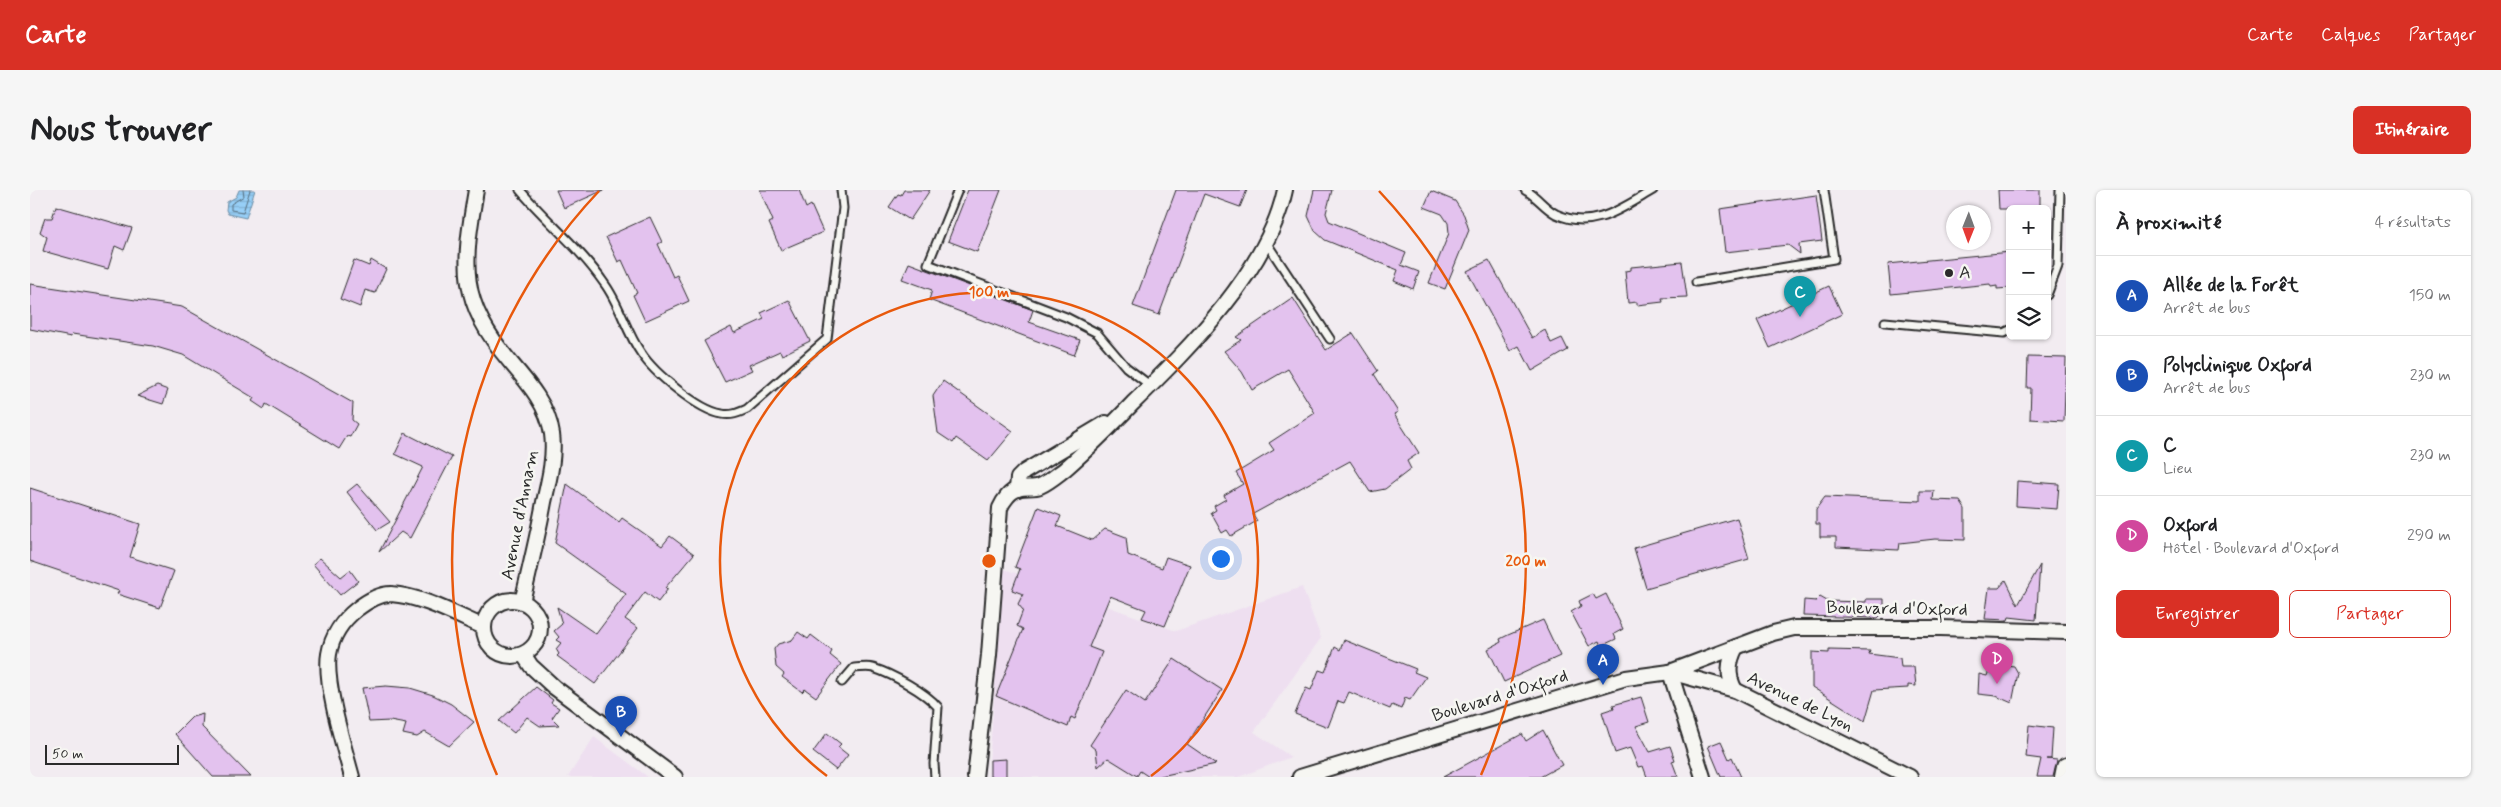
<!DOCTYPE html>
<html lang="fr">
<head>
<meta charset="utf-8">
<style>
  :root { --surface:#fff; --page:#f6f6f6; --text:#202124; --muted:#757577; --line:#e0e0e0; --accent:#d93025 }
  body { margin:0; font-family:Mynerve,sans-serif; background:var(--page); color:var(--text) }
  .controls { position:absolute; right:15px; top:15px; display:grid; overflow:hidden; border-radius:8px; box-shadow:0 1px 4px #0004 }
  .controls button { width:45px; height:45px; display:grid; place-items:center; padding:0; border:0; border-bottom:1px solid var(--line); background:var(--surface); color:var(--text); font:25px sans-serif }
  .compass { position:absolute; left:1916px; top:15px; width:45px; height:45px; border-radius:50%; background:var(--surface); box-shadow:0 1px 4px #0004; rotate:181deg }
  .scale { position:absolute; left:15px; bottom:12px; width:134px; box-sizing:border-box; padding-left:5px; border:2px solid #2b2b2b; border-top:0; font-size:14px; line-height:18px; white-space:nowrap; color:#2b2b2b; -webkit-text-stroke:4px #f6f6f2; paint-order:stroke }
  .you { position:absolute; left:1190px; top:368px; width:18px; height:18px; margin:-12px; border:4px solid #fff; border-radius:50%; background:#1a73e8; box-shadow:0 0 0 8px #1a73e833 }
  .badge { display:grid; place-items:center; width:32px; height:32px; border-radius:50%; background:var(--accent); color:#fff; font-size:16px; font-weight:700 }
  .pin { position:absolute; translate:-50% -41px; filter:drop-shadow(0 1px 2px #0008) }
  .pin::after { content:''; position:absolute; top:26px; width:18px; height:15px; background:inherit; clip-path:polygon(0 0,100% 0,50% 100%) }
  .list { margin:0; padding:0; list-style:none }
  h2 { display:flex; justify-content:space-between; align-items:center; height:65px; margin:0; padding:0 20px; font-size:21px }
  h2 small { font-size:16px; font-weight:400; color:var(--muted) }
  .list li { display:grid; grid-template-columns:32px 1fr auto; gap:15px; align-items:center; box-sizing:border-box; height:80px; padding:0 20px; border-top:1px solid var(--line) }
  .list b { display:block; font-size:19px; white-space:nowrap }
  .list p { margin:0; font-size:16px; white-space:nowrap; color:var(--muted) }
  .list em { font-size:16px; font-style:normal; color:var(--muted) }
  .actions { display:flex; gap:10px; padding:15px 20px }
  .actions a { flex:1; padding:11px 0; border:1px solid var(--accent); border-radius:8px; text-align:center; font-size:18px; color:var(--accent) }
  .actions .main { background:var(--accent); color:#fff }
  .icon { flex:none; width:28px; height:28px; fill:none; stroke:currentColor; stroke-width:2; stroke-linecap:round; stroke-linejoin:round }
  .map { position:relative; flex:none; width:2036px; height:587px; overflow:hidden; border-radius:8px }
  header { display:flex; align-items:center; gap:30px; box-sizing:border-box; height:70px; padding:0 25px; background:var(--accent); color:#fff }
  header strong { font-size:24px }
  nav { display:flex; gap:28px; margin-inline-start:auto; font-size:18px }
  .intro { display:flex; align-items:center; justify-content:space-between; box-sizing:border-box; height:120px; padding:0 30px }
  h1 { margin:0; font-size:35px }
  .button { padding:12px 22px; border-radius:8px; background:var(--accent); color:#fff; font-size:18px; font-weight:700 }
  main { display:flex; gap:30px; padding:0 30px }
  aside { flex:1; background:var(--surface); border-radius:8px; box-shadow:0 1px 4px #0004 }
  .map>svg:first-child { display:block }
</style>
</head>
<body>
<header>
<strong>Carte</strong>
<nav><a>Carte</a><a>Calques</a><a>Partager</a></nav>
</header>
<div class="intro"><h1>Nous trouver</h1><a class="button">Itinéraire</a></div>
<main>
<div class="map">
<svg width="2036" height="587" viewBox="0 0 2036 587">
  <defs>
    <pattern id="water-rules" width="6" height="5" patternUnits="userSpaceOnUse" patternTransform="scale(1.25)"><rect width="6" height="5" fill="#97cff7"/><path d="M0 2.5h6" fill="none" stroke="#82b2d4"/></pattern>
  </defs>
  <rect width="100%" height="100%" fill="#f2ecf1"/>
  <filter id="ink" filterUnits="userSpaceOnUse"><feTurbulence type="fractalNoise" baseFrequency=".02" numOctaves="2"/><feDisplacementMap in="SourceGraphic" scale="10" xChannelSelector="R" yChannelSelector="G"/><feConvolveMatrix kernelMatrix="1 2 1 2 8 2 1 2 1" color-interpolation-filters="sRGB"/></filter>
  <g filter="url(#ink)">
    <g fill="#eedff0">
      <path d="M974,379l172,62 126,-44 19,51 -67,94 37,25 -52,20h-251z"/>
      <path d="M564,547l54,40h-80z"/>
    </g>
    <path fill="url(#water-rules)" stroke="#6c8da5" d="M209,0h16l-9,28 -18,-4 -2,-4 1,-8 9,-5z"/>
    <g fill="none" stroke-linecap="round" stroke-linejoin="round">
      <path stroke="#566d7d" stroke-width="1" d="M213,0l1,6 -13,8v6l12,2 7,-22"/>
    </g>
    <g fill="#e3c2ee" stroke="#2b2b2b">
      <path d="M526,0h48l-40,18z"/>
      <path d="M730,0h39l7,18 5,-3 12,27 -42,18 -12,-27 4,-2z"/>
      <path d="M874,0h26l-20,30 -21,-13 9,-13 3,1z"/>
      <path d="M938,0h33l-24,62 -29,-11z"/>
      <path d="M1146,0h71l-7,17 -36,-13 -45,121 -26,-9z"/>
      <path d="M1284,0h18l-6,23 3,8 77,32 -5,12 18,7 -6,17 -19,-8 4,-11 -73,-30 -10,-9 -7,-15z"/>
      <path d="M1968,0h42v19h-41z"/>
      <path d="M1401,1l24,10 9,14 5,15 -24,59 -16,-6 20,-50 -1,-10 -6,-9 -18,-7z"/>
      <path d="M1786,5l6,46 -23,3 1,10 -12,-9 -63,7 -5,-43z"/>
      <path d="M26,16l76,22 -8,22 -9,-4 -7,23 -65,-18 4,-14 -7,-5 5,-14h7z"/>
      <path d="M620,27l12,25 -4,2 15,33 4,-2 12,26 -44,20 -12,-26 4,-2 -15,-33 -4,2 -12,-25z"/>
      <path d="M1980,62v36l-13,1v-3l-6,1 -1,-3 -99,10 -3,-30z"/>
      <path d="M324,70l15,6 2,-6 15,9 -11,24 -10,-3 -5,17 -20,-8z"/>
      <path d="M1459,70l43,78 13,-8 6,13 11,-5 6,12 -36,21 -13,-25 -9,5 -43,-80z"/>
      <path d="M1652,72l5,35 -25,1 1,4 -26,3v-3l-9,1 -3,-32 6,-1v-3z"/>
      <path d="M879,73l124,47 -4,12 51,18 -6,15 -145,-55 3,-10 -30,-11z"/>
      <path d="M0,94l152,23 171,96 -1,17 5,4 -7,13 -3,-1 -8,13 -73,-45 -2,5 -12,-8 2,-3 -71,-43 -30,-9 -81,-12 -1,3 -41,-8z"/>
      <path d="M1799,96l13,28 -72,34 -13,-28z"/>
      <path d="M1263,108l33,52 27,-17 25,38 -4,3 24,38 -4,2 25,39 -12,8 4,8 -26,20 -15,3 -20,-31 -97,53 4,7 -26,15 -4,-6 -5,3 -11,-20 5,-3 -2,-4 12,-7 -2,-4 19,-11 -7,-11 38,-23 -5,-7 46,-30 -27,-44 -36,21 -10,-18 -18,-21 17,-11 -5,-3z"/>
      <path d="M759,110l21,41 -28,14 -2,-4 -31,14 3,5 -27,12 -21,-41 27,-14 3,6 30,-14 -3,-6z"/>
      <path d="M1998,167l38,1 -2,63 -34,-2 1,-31h-4z"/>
      <path d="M913,191l70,50 -25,30 -32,-23 -3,5 -15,-10 -5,-37z"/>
      <path d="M127,196l11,4 -5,14 -26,-8z"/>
      <path d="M375,243l47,24 -42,81 -9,-6 -22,20 44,-85 -28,-13z"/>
      <path d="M1987,291l42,3 -2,25 -41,-3z"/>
      <path d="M327,294l33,38 -13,8 -30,-38z"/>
      <path d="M537,294l52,38 3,-4 40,28 8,-10 24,18 -29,34 3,1 -10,13 -13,-10 -20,27 13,9 -43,56 -38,-28 2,-2 -3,-5 5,-6 -5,-3 3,-3 -5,-6 8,-7 -5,-17 39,27 30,-40 -71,-51z"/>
      <path d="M0,298l110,36 -10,33 44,14 -14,37 -43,-14 2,-3 -89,-30z"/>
      <path d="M1890,301h14l-1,9 27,1 5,8v31l-30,-1 -35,4 -1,7 -63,-3v-10h-16v-13h-4v-15l9,-12 95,4z"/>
      <path d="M1008,317l23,9 -4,10 35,14 13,-11 21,8 2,18 34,13 4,-11 24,8 -25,61 -23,-8 4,-8 -36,-14 -21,51 13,5 -27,67 -4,-2 -3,10 -72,-31 27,-67 -6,-3 6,-16 -5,-6 5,-10 -11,-4 8,-21 -5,-2z"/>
      <path d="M1707,328l12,41 -103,29 -12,-40z"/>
      <path d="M290,368l21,19 9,-7 8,11 -18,14 -27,-31z"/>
      <path d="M2010,375l-4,55 -27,-3 -1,3 -23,-1 4,-31h10l7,-8 12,25z"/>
      <path d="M1563,404l3,5 10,-5 17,35 -9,5 2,5 -15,7 -2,-5 -10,5 -18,-34 10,-6 -2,-5z"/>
      <path d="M1790,407l7,4 39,1v-3h18v13l-6,6 -75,-2 1,-16 12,1z"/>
      <path d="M1513,430l17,36 -56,26 -16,-33 13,-7 -1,-3 8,-4z"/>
      <path d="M768,442l10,7 3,-4 21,16 -2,4 11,9 -25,33 -11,-8 -3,3 -20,-15 2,-3 -8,-7 -2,-18 4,-5 14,-4z"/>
      <path d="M1314,450l72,29 -2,3 12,5 -16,23 -5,-2 -4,11 -9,-4 -2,4 -41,-17 -5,11 -6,-2 -10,26 -33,-13 11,-26 5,2 8,-20 6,2 10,-25 5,3z"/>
      <path d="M1799,460l41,1 -1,3 31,4 1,9h13l2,19 -8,-1v3l-34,2 -9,31 -53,-34v-35l17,1z"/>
      <path d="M1144,469l48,31 -35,54 29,20 -60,13h-7l-9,-6 -3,5 -29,-18 -10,9 -2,-17 -6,-5 36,-55 19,13z"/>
      <path d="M1961,473l23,3 4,7 -6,30 -16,-7 -18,-2 1,-20 8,2z"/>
      <path d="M356,496l24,2 23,7 18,9 23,18 -25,24 -24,-14 -8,5 -14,-3 3,-10 -16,-3 -21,1 -7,-34z"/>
      <path d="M506,497l17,13 -2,3 8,5 -7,10 7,7 -19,1 -13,-9 -13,16 -15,-12z"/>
      <path d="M1611,507l8,25 -13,4 14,26 20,-6 5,14 -3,1 6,16h-31l-4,-11 -5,1 -8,-19 -15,5 -13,-41 12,-4 -1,-3z"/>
      <path d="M173,524l-1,13 49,50h-38l-38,-43 17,-17z"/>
      <path d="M1999,535l24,3 -2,31h-4l10,1 -4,17h-16l4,-18 -15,-2z"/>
      <path d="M1513,540l19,35 -22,12h-97l79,-43 4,7z"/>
      <path d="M797,543l14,11 -3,3 10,8 -12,15 -23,-18z"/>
      <path d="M1691,551l8,18 3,-2 9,20h-20l-13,-31z"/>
      <path d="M976,569v18h-16v-17z"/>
    </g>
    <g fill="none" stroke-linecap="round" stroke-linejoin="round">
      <g stroke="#2b2b2b" stroke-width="11">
        <g id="service">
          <path d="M490,0c27,32 60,58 84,93 16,21 22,49 37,70 13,20 57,57 81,61 9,2 16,-1 25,-5l80,-70 16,-131 -2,-18"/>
          <path d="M928,0l-30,74 138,53 31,16 29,34 25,19"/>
          <path d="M1495,0c12,6 19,18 31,24 37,17 66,-6 97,-24"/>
          <path d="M1236,52l64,97"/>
          <path d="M1666,92l138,-23 -10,-69"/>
          <path d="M2017,105l11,-29 2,-76"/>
          <path d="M1855,132l119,11 6,-3"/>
          <path d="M812,492l12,-14c6,0 13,-2 19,0 19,6 52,24 65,39l-4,57 1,13"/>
        </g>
      </g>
      <g stroke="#2b2b2b" stroke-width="18">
        <g id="minor">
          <path d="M446,0c-13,77 -18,110 35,173 18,21 37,43 41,71 3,22 -3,46 -8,68 -6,33 -14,66 -22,100"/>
          <path d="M987,299l1,-11 6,-6 82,-49"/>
          <circle cx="482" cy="438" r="28"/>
          <path d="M493,464l8,12 23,21 121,90"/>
          <path d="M1640,482l65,18 175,87"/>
          <path d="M1640,482l33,105"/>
          <path d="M1705,500c-8,-15 -7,-27 1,-43"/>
          <path d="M322,587c-8,-30 -28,-95 -23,-123 3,-18 14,-34 28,-45 9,-7 22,-15 34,-15 31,2 65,21 93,33"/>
          <path d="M945,587l14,-122 11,-147c3,-7 10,-17 18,-19 6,-3 15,0 22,-3 9,-4 17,-11 25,-17 24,-21 46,-43 68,-66 57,-56 135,-133 152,-213"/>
          <path d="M1270,587l326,-99 44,-6 103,-39 21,-5h147l125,4"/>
        </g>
      </g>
      <g stroke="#2b2b2b" stroke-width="21">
        <path id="tertiary" d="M2034,587l2,-10"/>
      </g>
      <use href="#service" stroke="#f6f6f2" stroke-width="7"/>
      <use href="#minor" stroke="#f6f6f2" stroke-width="14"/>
      <use href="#tertiary" stroke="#f6f6f2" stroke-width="18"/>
    </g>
  </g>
  <g fill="none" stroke="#e8590c" stroke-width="2.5">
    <path d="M797 586A269 269 0 1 1 1121 586"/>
    <path d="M467 585A537 537 0 0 1 569 1M1349 1A537 537 0 0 1 1451 585"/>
  </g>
  <circle fill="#2b2b2b" stroke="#f6f6f2" stroke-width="2" cx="1919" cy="83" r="5"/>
  <g text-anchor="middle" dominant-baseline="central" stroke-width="5" stroke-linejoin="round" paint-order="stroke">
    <g font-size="18" fill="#2b2b2b" stroke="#f6f6f2" text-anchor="start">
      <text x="1929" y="83">A</text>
    </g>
    <g font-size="18" fill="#2b2b2b" stroke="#f6f6f2">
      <text transform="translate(490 325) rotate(-79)">Avenue d'Annam</text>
      <text transform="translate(1867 419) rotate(1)">Boulevard d'Oxford</text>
      <text transform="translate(1470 506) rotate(-17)">Boulevard d'Oxford</text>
      <text transform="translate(1770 512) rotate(26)">Avenue de Lyon</text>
    </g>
  </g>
  <circle cx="959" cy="371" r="8" fill="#e8590c" stroke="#f6f6f2" stroke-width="2.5"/>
  <g font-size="15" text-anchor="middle" font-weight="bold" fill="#e8590c" stroke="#f6f6f2" stroke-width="5" stroke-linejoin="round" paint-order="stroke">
    <text x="959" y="107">100 m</text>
    <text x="1496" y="376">200 m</text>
  </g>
</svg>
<div class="controls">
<button>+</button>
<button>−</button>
<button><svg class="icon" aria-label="layers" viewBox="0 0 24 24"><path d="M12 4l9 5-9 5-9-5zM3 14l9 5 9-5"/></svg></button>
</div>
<svg class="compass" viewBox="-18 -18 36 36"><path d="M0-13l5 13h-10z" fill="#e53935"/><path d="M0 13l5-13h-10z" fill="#757577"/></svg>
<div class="scale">50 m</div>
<div class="you"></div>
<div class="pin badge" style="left:1573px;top:495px;background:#1a4fb4">A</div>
<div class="pin badge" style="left:591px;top:547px;background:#1a4fb4">B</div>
<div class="pin badge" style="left:1770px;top:127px;background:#0f9aa8">C</div>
<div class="pin badge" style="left:1967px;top:494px;background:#d1479c">D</div>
</div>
<aside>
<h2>À proximité<small>4 résultats</small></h2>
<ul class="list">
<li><span class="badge" style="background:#1a4fb4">A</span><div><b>Allée de la Forêt</b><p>Arrêt de bus</p></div><em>150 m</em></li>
<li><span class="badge" style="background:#1a4fb4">B</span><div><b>Polyclinique Oxford</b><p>Arrêt de bus</p></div><em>230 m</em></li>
<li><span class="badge" style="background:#0f9aa8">C</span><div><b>C</b><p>Lieu</p></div><em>230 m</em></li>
<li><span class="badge" style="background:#d1479c">D</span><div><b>Oxford</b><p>Hôtel · Boulevard d'Oxford</p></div><em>290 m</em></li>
</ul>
<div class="actions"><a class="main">Enregistrer</a><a>Partager</a></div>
</aside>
</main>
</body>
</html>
